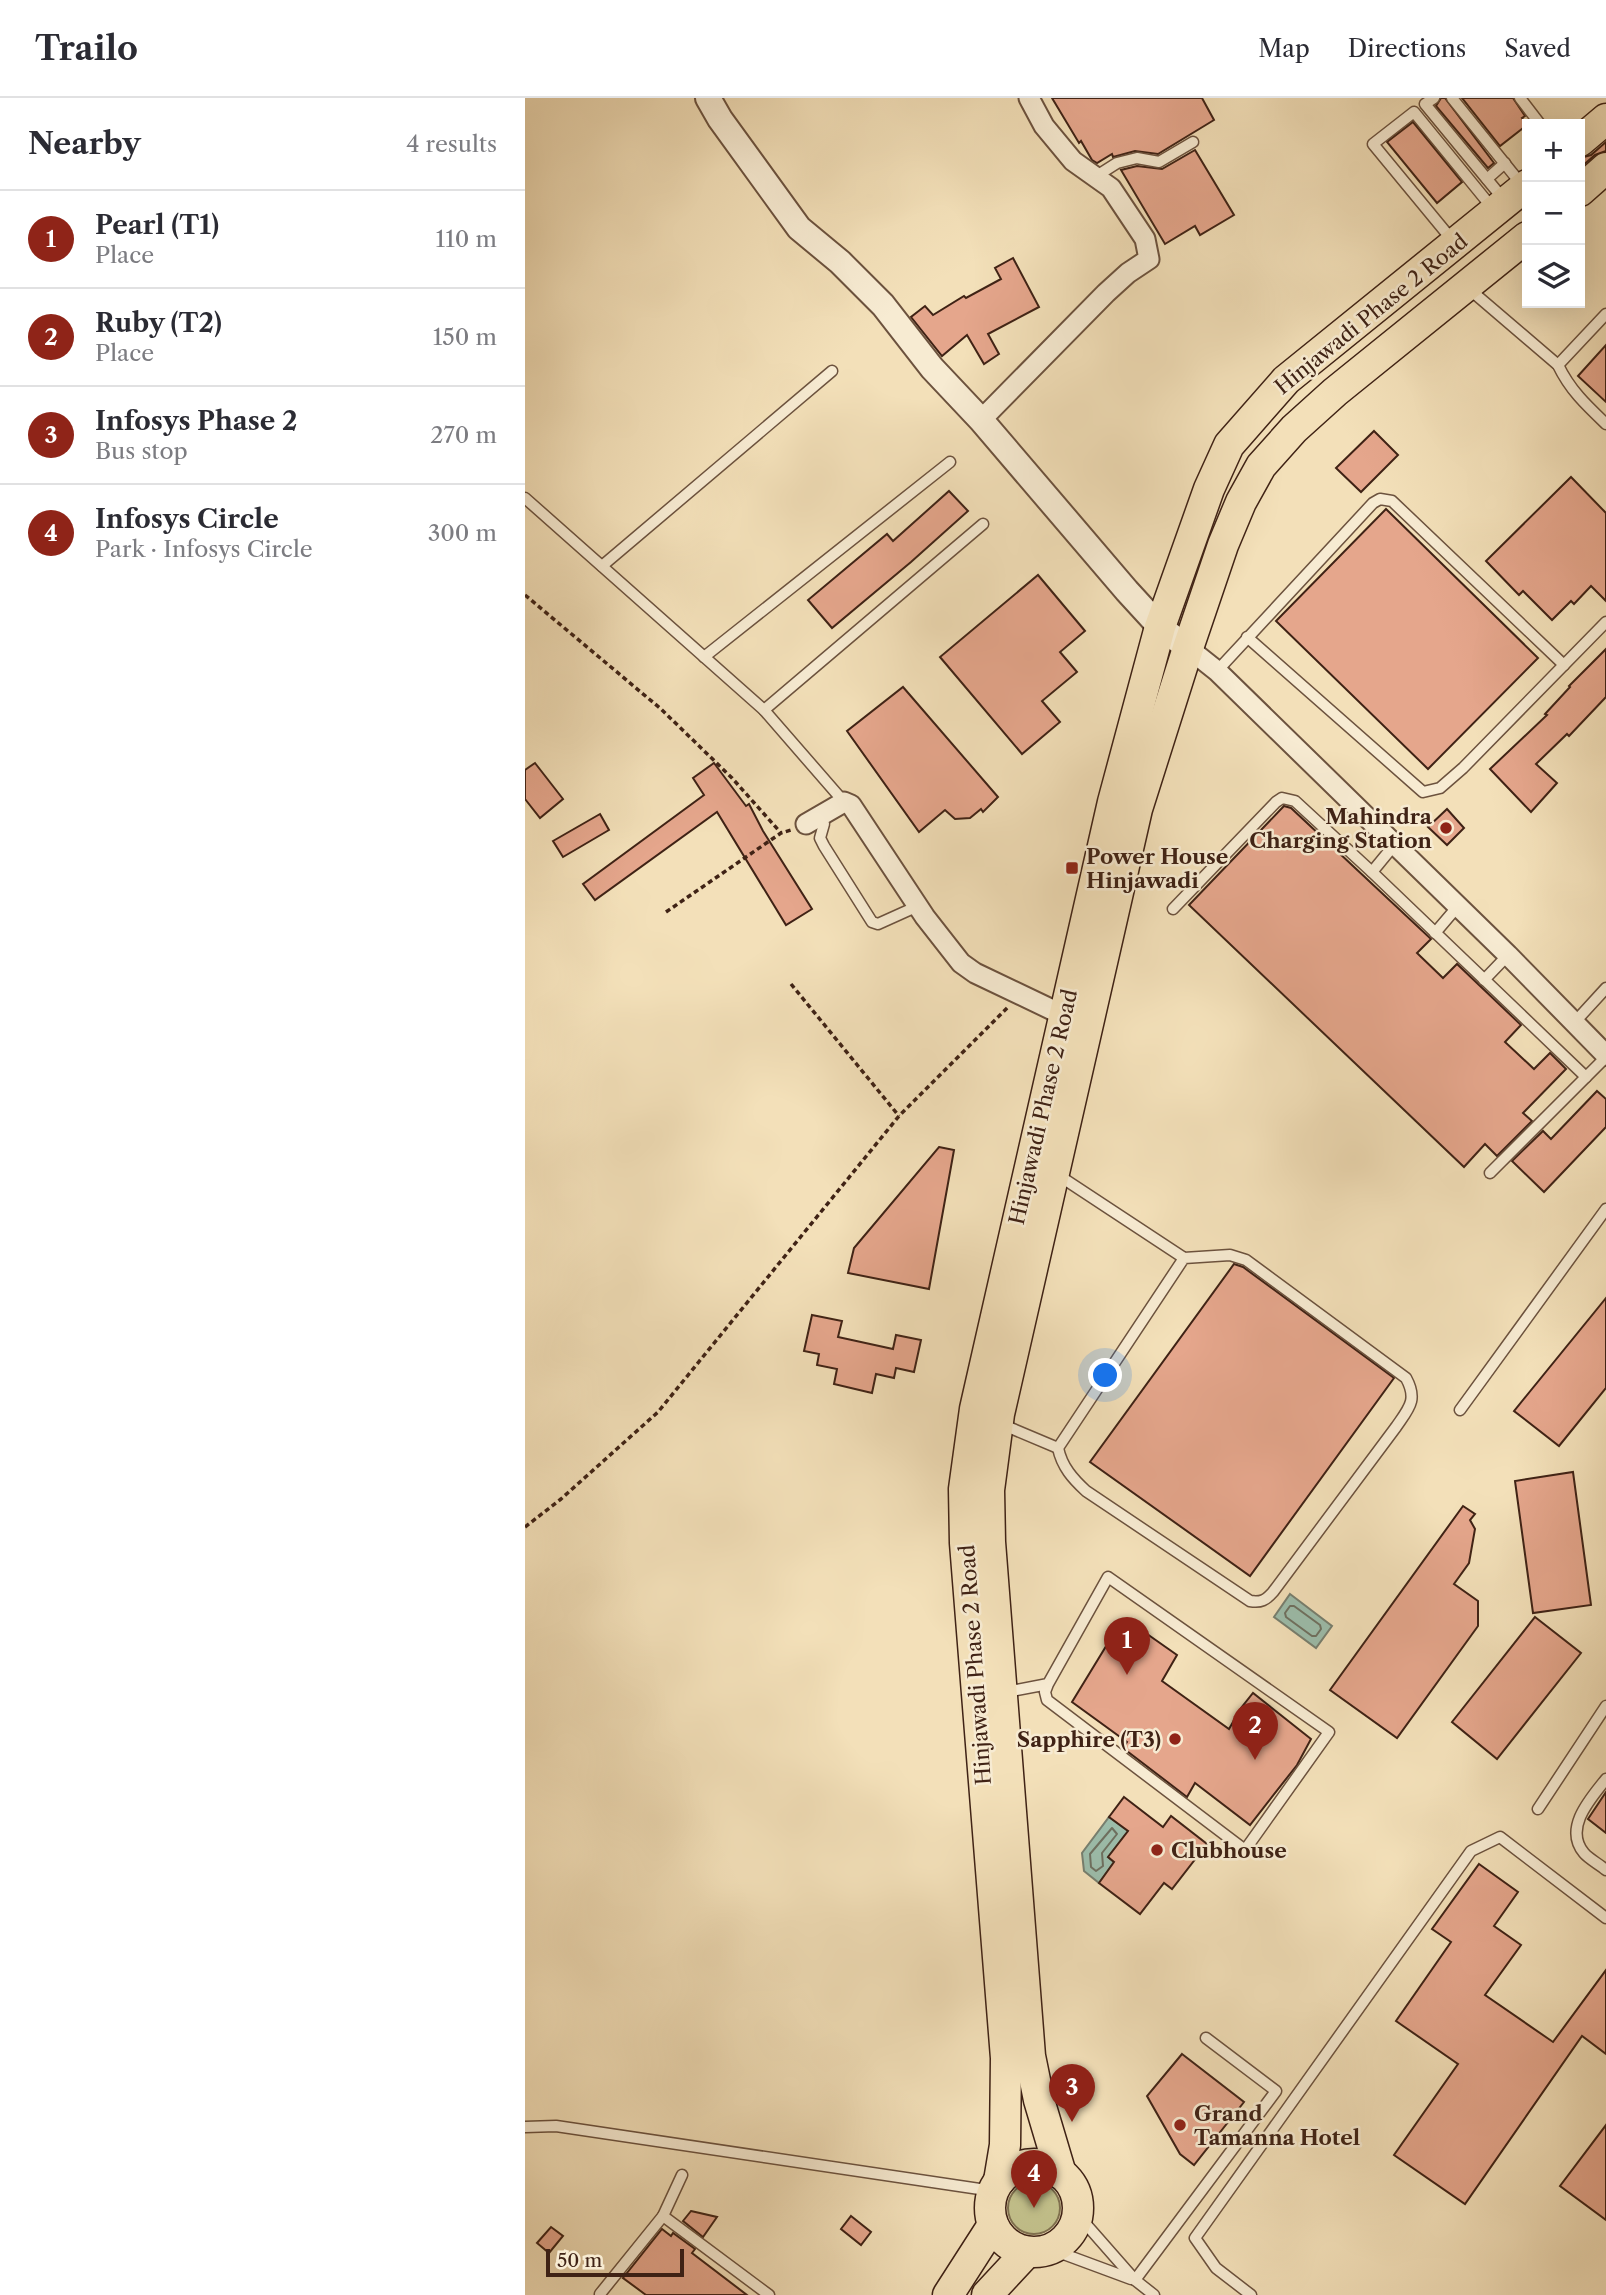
<!DOCTYPE html>
<html lang="en">
<head>
<meta charset="utf-8">
<style>
  :root { --surface:#fff; --page:#f7f7f7; --text:#2b2b33; --muted:#7c7c81; --line:#e1e1e2; --accent:#8f2418 }
  body { margin:0; font-family:"Libre Caslon Text",serif; background:var(--page); color:var(--text) }
  .controls { position:absolute; right:21px; top:21px; display:grid; overflow:hidden; border-radius:0px; box-shadow:0 7px 28px #0002 }
  .controls button { width:63px; height:63px; display:grid; place-items:center; padding:0; border:0; border-bottom:2px solid var(--line); background:var(--surface); color:var(--text); font:35px sans-serif }
  .scale { position:absolute; left:21px; bottom:18px; width:138px; box-sizing:border-box; padding-left:7px; border:4px solid #3f2215; border-top:0; font-size:19px; line-height:24px; white-space:nowrap; color:#3f2215; -webkit-text-stroke:5px #f7ebd2; paint-order:stroke }
  .you { position:absolute; left:581px; top:1278px; width:24px; height:24px; margin:-18px; border:5px solid #fff; border-radius:50%; background:#1a73e8; box-shadow:0 0 0 10px #1a73e833 }
  .badge { display:grid; place-items:center; width:46px; height:46px; border-radius:50%; background:var(--accent); color:#fff; font-size:23px; font-weight:700 }
  .pin { position:absolute; translate:-50% -58px; filter:drop-shadow(0 2px 4px #0008) }
  .pin::after { content:''; position:absolute; top:37px; width:24px; height:21px; background:inherit; clip-path:polygon(0 0,100% 0,50% 100%) }
  .list { margin:0; padding:0; list-style:none }
  h2 { display:flex; justify-content:space-between; align-items:center; height:91px; margin:0; padding:0 28px; font-size:30px }
  h2 small { font-size:23px; font-weight:400; color:var(--muted) }
  .list li { display:grid; grid-template-columns:46px 1fr auto; gap:21px; align-items:center; box-sizing:border-box; height:98px; padding:0 28px; border-top:2px solid var(--line) }
  .list b { display:block; font-size:26px; white-space:nowrap }
  .list p { margin:0; font-size:23px; white-space:nowrap; color:var(--muted) }
  .list em { font-size:23px; font-style:normal; color:var(--muted) }
  .icon { flex:none; width:38px; height:38px; fill:none; stroke:currentColor; stroke-width:2; stroke-linecap:round; stroke-linejoin:round }
  .map { position:relative; flex:none; width:1081px; height:2197px; overflow:hidden }
  header { display:flex; align-items:center; gap:42px; box-sizing:border-box; height:98px; padding:0 35px; background:var(--surface); border-bottom:2px solid var(--line) }
  header strong { font-size:33px }
  nav { display:flex; gap:38px; margin-inline-start:auto; font-size:24px }
  main { display:flex }
  aside { flex:1; background:var(--surface) }
  .map>svg:first-child { display:block }
</style>
</head>
<body>
<header>
<strong>Trailo</strong>
<nav><a>Map</a><a>Directions</a><a>Saved</a></nav>
</header>
<main>
<aside>
<h2>Nearby<small>4 results</small></h2>
<ul class="list">
<li><span class="badge">1</span><div><b>Pearl (T1)</b><p>Place</p></div><em>110 m</em></li>
<li><span class="badge">2</span><div><b>Ruby (T2)</b><p>Place</p></div><em>150 m</em></li>
<li><span class="badge">3</span><div><b>Infosys Phase 2</b><p>Bus stop</p></div><em>270 m</em></li>
<li><span class="badge">4</span><div><b>Infosys Circle</b><p>Park · Infosys Circle</p></div><em>300 m</em></li>
</ul>
</aside>
<div class="map">
<svg width="1081" height="2197" viewBox="0 0 1081 2197">
  <rect width="100%" height="100%" fill="#f3e0b9"/>
  <filter id="stains"><feTurbulence type="fractalNoise" baseFrequency=".00286" numOctaves="4"/><feColorMatrix values="0 0 0 0 .2 0 0 0 0 .09 0 0 0 0 .02 0 0 0 .5 -.17"/></filter>
  <radialGradient id="worn" r=".72"><stop offset=".6" stop-color="#630" stop-opacity="0"/><stop offset="1" stop-color="#630" stop-opacity=".3"/></radialGradient>
  <circle fill="#c2c08b" stroke="#807150" stroke-width="2" cx="509" cy="2110" r="26"/>
  <g fill="#9cbdab" stroke="#777f6f" stroke-width="2">
    <path d="M765,1496l42,32 -16,22 -42,-31z"/>
    <path d="M584,1719l19,14 -20,26 6,5 -15,21 -15,-12 -2,-18z"/>
  </g>
  <g fill="none" stroke-linecap="round" stroke-linejoin="round">
    <g stroke="#6e7060" stroke-width="2">
      <path d="M765,1508h4l26,19 1,4 -5,7h-4l-26,-19 -1,-4z"/>
      <path d="M587,1730l5,6 -15,19 1,13 -7,5 -5,-4 -1,-13z"/>
    </g>
  </g>
  <g fill="#e5a68c" stroke="#3f2215" stroke-width="2">
    <path d="M527,0h150l12,22 -56,34 -23,-3 -22,6 -1,-3 -15,9 -5,-3 -11,-19 -2,2z"/>
    <path d="M916,0h4l49,65 -6,5 -52,-62z"/>
    <path d="M937,0h51l12,18 -3,2 5,7 -27,21z"/>
    <path d="M888,24l49,60 -25,21 -50,-61z"/>
    <path d="M1081,44v9l-11,4 -15,13v-10l11,-3z"/>
    <path d="M670,52l39,65 -34,20 -5,-9 -30,18 -44,-74 16,-4 25,3z"/>
    <path d="M488,160l26,49 -51,27 11,20 -15,10 -17,-29 -25,21 -31,-39 14,-11 8,9 31,-19 2,2 35,-19 -6,-11z"/>
    <path d="M1081,247v57l-28,-26z"/>
    <path d="M849,333l24,24 -37,37 -25,-24z"/>
    <path d="M1046,379l35,36v88l-15,-15 -17,18 -3,-3 -19,19 -29,-29 -4,4 -33,-34z"/>
    <path d="M424,393l19,20 -57,51 -79,66 -24,-28 79,-66 6,7z"/>
    <path d="M861,411l152,149 -110,111 -152,-148z"/>
    <path d="M513,477l47,56 -25,21 17,20 -35,29 18,21 -38,32 -82,-97z"/>
    <path d="M1081,551v48l-37,39 -2,-2 -31,30 21,19 -26,29 -41,-43 57,-54 -2,-1 25,-27 -1,-1z"/>
    <path d="M378,589l95,110 -15,15 -2,-3 -11,9 -15,1 -10,-9 -26,22 -72,-101z"/>
    <path d="M10,665l28,36 -23,19 -15,-19v-29z"/>
    <path d="M189,665l32,43 3,-2 14,27 49,78 -26,16 -69,-113 -122,88 -12,-16 121,-89 -11,-17z"/>
    <path d="M759,708l7,2 140,131 -14,14 26,25 14,-14 64,61 -16,17 29,27 16,-16 16,16 -43,44 9,8 -35,35 -12,-12 -21,23 -275,-262z"/>
    <path d="M922,711l17,19 -17,17 -19,-18z"/>
    <path d="M75,716l9,16 -46,27 -10,-16z"/>
    <path d="M1072,993l9,8v28l-62,65 -32,-31 31,-30 8,8z"/>
    <path d="M414,1049l15,3 -25,139 -81,-16 6,-25z"/>
    <path d="M709,1166l9,3 151,111 -144,198 -160,-114z"/>
    <path d="M1081,1200v90l-47,58 -45,-35z"/>
    <path d="M287,1217l30,6 -4,16 55,12 3,-14 25,5 -7,32 -18,-4 -2,10 -18,-4 -4,19 -38,-9 3,-15 -20,-4 2,-11 -15,-3z"/>
    <path d="M1048,1374l18,133 -58,8 -18,-132z"/>
    <path d="M938,1408l12,8 -5,6 5,9 -6,34 -15,21 24,17v25l-81,112 -67,-48z"/>
    <path d="M1010,1519l46,36 -84,106 -45,-37z"/>
    <path d="M605,1524l47,33 -15,26 67,48 12,-21 12,-15 58,46 -14,26 -47,60 -55,-42 -8,14 -64,-49 4,-6 -55,-40 36,-59 9,7z"/>
    <path d="M1081,1694v41l-18,-14z"/>
    <path d="M599,1699l39,30 8,-11 36,28 -35,45 -8,-6 -24,31 -41,-31 15,-21 -6,-5 20,-26 -19,-14z"/>
    <path d="M954,1766l39,28 -24,34 27,19 -36,50 68,47 53,-72v84l-24,-18 -117,168 -71,-49 64,-91 -62,-43 55,-79 -19,-13z"/>
    <path d="M657,1956l62,48 -50,63 -14,-11 -33,-58z"/>
    <path d="M1081,2027v95l-46,-34z"/>
    <path d="M166,2113l26,6 -14,20 -20,-16z"/>
    <path d="M326,2118l20,16 -10,13 -20,-16z"/>
    <path d="M26,2129l12,9 -14,17 -12,-10z"/>
    <path d="M137,2131l9,7 2,-3 22,16 -3,4 55,42h-101l-23,-17z"/>
  </g>
  <g fill="none" stroke-linecap="round" stroke-linejoin="round">
    <g stroke="#6c523e" stroke-width="13">
      <g id="service">
        <path d="M909,0l-9,6 80,97"/>
        <path d="M927,0l70,87"/>
        <path d="M995,0l20,26"/>
        <path d="M570,79l22,-14 20,-5 22,4 34,-20"/>
        <path d="M962,81l18,-16"/>
        <path d="M928,143l-80,-97 41,-32 80,98"/>
        <path d="M943,190l90,77c12,25 28,40 48,59"/>
        <path d="M1033,267l48,-51"/>
        <path d="M0,400l239,212"/>
        <path d="M77,468l230,-195"/>
        <path d="M722,539l176,155 17,-4 23,-20 143,-146"/>
        <path d="M179,559l246,-195"/>
        <path d="M692,573l156,-168 7,-4 12,2 172,164"/>
        <path d="M319,704l-80,-92 219,-186"/>
        <path d="M295,718l4,8 -4,14 4,8 48,76 6,2 40,-18"/>
        <path d="M847,774l23,-28"/>
        <path d="M648,811l103,-107 6,-4 13,3 77,71 214,205"/>
        <path d="M910,835l23,-27"/>
        <path d="M959,882l24,-25"/>
        <path d="M1049,925l32,-35"/>
        <path d="M965,1075l116,-116"/>
        <path d="M533,1077l126,83 46,-3 16,5 160,118c12,22 3,30 -10,49l-123,165c-7,8 -12,11 -23,9l-164,-110c-13,-12 -24,-24 -28,-43l126,-190"/>
        <path d="M935,1312l146,-201"/>
        <path d="M476,1326l57,24"/>
        <path d="M481,1594l42,-8 60,-107 221,155 -84,118 -198,-150 -2,-8 3,-8"/>
        <path d="M1081,1681c-15,19 -43,49 -22,74 5,6 15,11 22,17"/>
        <path d="M1013,1711l68,-103"/>
        <path d="M0,2029l31,-1 437,65"/>
        <path d="M157,2077l-19,41 106,79"/>
        <path d="M552,2116l58,66 19,15"/>
        <path d="M525,2151l81,30"/>
        <path d="M610,2182l141,-189 -70,-53"/>
        <path d="M75,2196l63,-78"/>
        <path d="M726,2197l-35,-27 -21,-30 276,-387 29,-14 106,81"/>
      </g>
    </g>
    <g stroke="#6c523e" stroke-width="23">
      <g id="minor">
        <path d="M456,322l125,-127 22,-20 21,-14 -4,-20 -34,-51 -38,-27 -29,-35 -15,-28"/>
        <path d="M663,550l29,23 291,284 98,100"/>
        <path d="M281,726l38,-22 7,3 74,112 36,46 14,10 88,42"/>
      </g>
    </g>
    <g stroke="#6c523e" stroke-width="28">
      <path id="tertiary" d="M183,0l12,21 79,109 41,34 43,43 49,63 49,52 146,171 33,36 28,21"/>
    </g>
    <g stroke="#3f2215" stroke-width="33">
      <g id="primary">
        <path d="M1055,43l26,-22"/>
        <path d="M1055,93l26,-23"/>
        <circle cx="509" cy="2110" r="44"/>
        <path d="M536,2076l-22,-74 -9,-44 -40,-514 -1,-52 10,-76 138,-605 51,-161 35,-103 18,-43 20,-36 33,-37 41,-37 192,-155"/>
        <path d="M474,2083l6,-36 1,-87 -41,-515 -1,-54 11,-80 138,-607 47,-175 49,-138 20,-44 57,-65 241,-195"/>
        <path d="M423,2197l45,-70"/>
        <path d="M462,2197l40,-43"/>
      </g>
    </g>
    <g stroke="#3f2215" stroke-width="3.5" stroke-dasharray="5 3.5" stroke-linecap="butt">
      <path d="M0,497l136,114 71,69 49,55"/>
      <path d="M141,814l115,-79 10,-3"/>
      <path d="M266,886l108,132"/>
      <path d="M0,1429l36,-28 97,-87 241,-296 109,-109"/>
    </g>
    <use href="#service" stroke="#f7ebd2" stroke-width="10"/>
    <use href="#minor" stroke="#f7ebd2" stroke-width="19"/>
    <use href="#tertiary" stroke="#f7ebd2" stroke-width="24"/>
    <use href="#primary" stroke="#f3e0b9" stroke-width="30"/>
  </g>
  <g fill="#8f2418" stroke="#f7ebd2" stroke-width="2.5">
    <circle cx="921" cy="730" r="7"/>
    <rect x="540" y="763" width="14" height="14" rx="3.5"/>
    <circle cx="650" cy="1641" r="7"/>
    <circle cx="632" cy="1752" r="7"/>
    <circle cx="655" cy="2027" r="7"/>
  </g>
  <g text-anchor="middle" dominant-baseline="central" stroke-width="5" stroke-linejoin="round" paint-order="stroke">
    <g font-size="21" fill="#3f2215" stroke="#f7ebd2">
      <text transform="translate(846 216) rotate(-39)">Hinjawadi Phase 2 Road</text>
      <text transform="translate(518 1009) rotate(-77)">Hinjawadi Phase 2 Road</text>
      <text transform="translate(450 1567) rotate(-94)">Hinjawadi Phase 2 Road</text>
    </g>
    <g font-size="21" font-weight="bold" fill="#3f2215" stroke="#f7ebd2" text-anchor="start">
      <text x="907" y="718" text-anchor="end">Mahindra<tspan x="907" dy="24">Charging Station</tspan></text>
      <text x="561" y="758">Power House<tspan x="561" dy="24">Hinjawadi</tspan></text>
      <text x="636" y="1641" text-anchor="end">Sapphire (T3)</text>
      <text x="646" y="1752">Clubhouse</text>
      <text x="669" y="2015">Grand<tspan x="669" dy="24">Tamanna Hotel</tspan></text>
    </g>
  </g>
  <rect width="100%" height="100%" filter="url(#stains)"/>
  <rect width="100%" height="100%" fill="url(#worn)"/>
</svg>
<div class="controls">
<button>+</button>
<button>−</button>
<button><svg class="icon" aria-label="layers" viewBox="0 0 24 24"><path d="M12 4l9 5-9 5-9-5zM3 14l9 5 9-5"/></svg></button>
</div>
<div class="scale">50 m</div>
<div class="you"></div>
<div class="pin badge" style="left:602px;top:1577px">1</div>
<div class="pin badge" style="left:730px;top:1662px">2</div>
<div class="pin badge" style="left:547px;top:2024px">3</div>
<div class="pin badge" style="left:509px;top:2110px">4</div>
</div>
</main>
</body>
</html>
